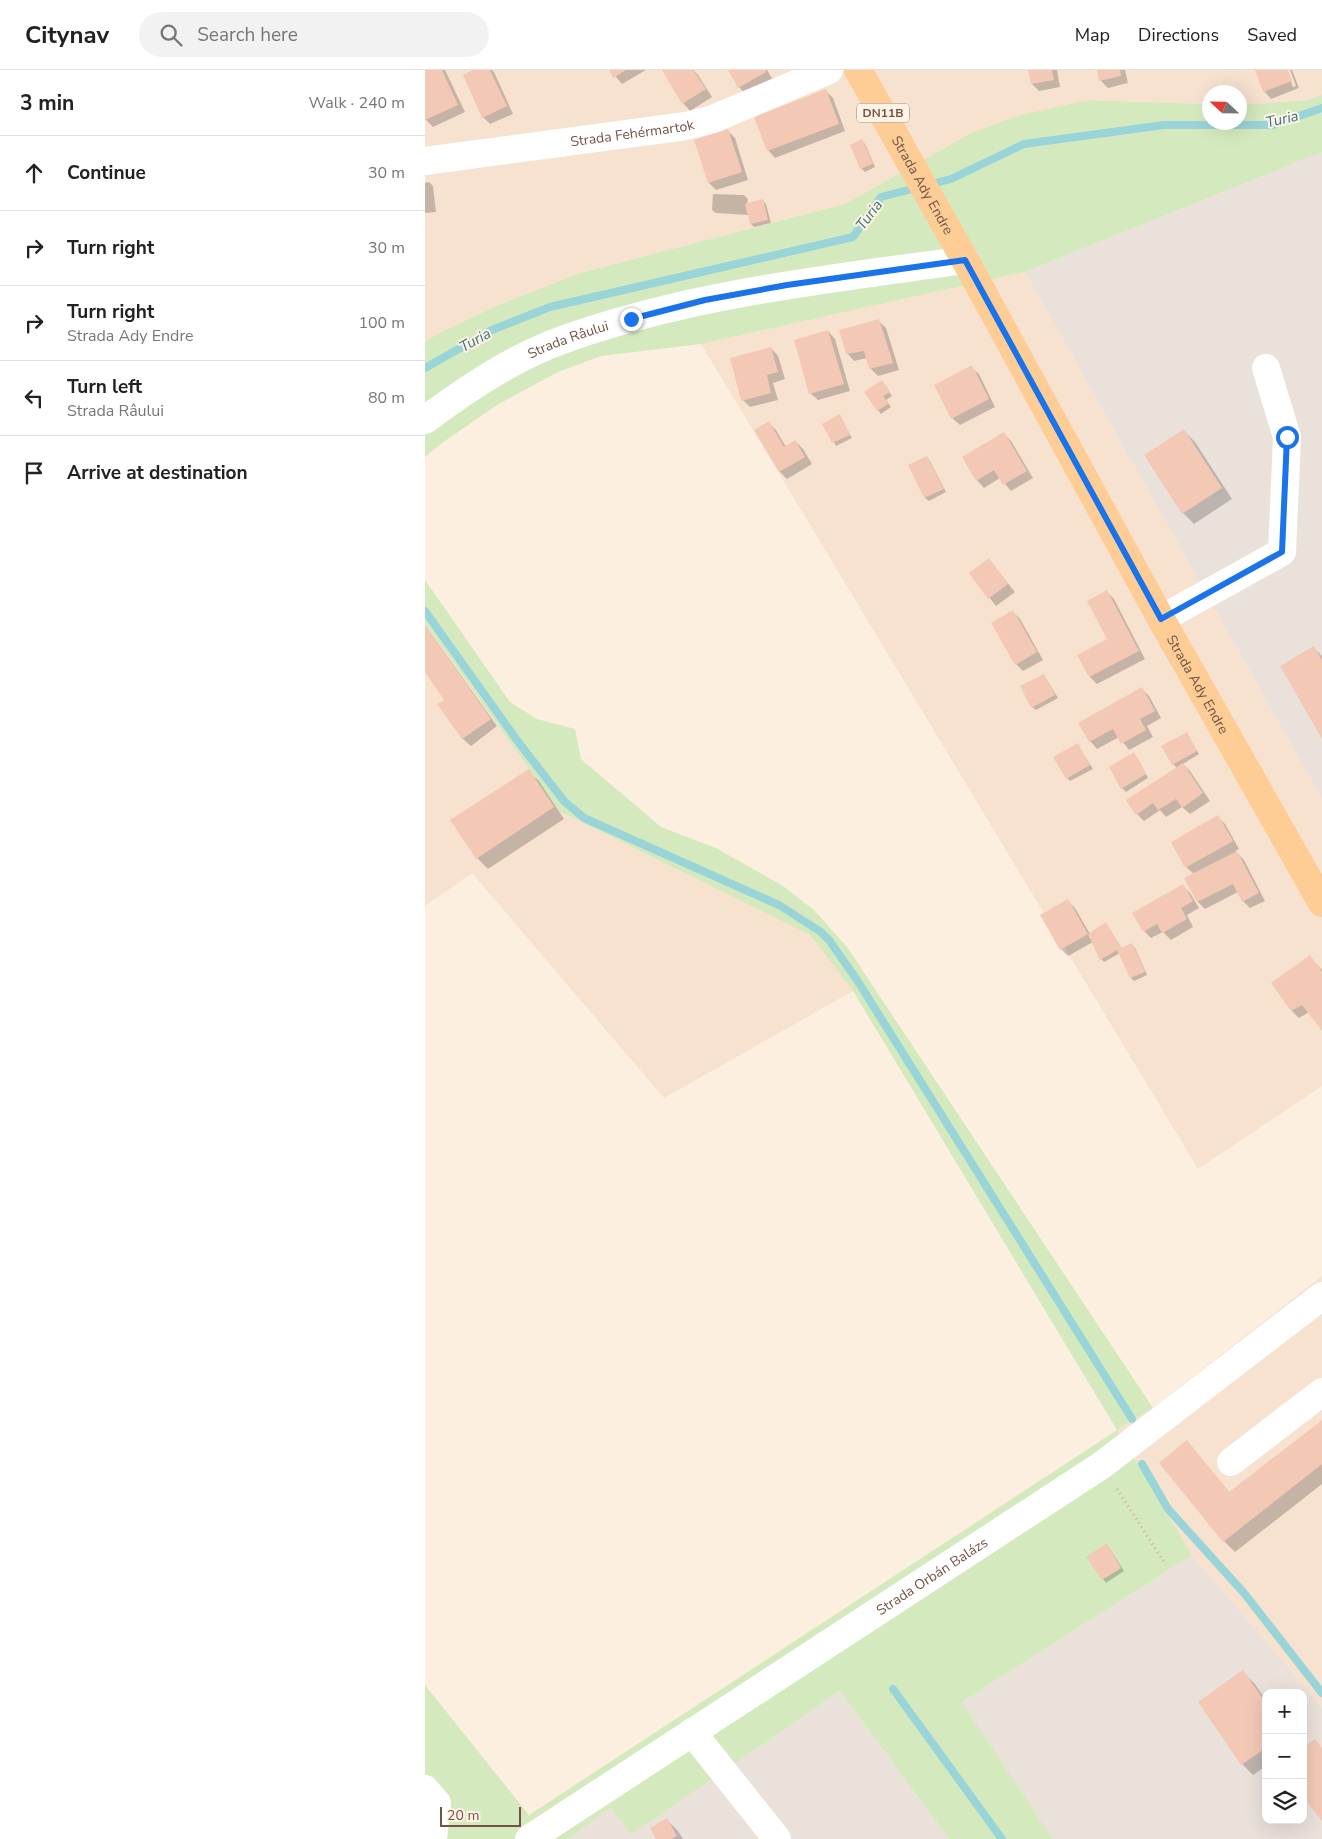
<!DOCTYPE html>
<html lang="en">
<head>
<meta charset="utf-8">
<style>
  :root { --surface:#fff; --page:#f2f2f2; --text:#222; --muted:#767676; --line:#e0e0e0 }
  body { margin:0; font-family:"Nunito Sans",sans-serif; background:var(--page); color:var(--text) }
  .controls { position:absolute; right:15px; bottom:15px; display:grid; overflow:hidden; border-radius:10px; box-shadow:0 5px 20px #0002 }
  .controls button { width:45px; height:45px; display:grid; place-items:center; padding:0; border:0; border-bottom:1px solid var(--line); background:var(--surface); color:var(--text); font:25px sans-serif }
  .compass { position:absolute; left:777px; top:15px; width:45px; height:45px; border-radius:50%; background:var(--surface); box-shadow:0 5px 20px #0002; rotate:292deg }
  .scale { position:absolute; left:15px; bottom:12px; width:81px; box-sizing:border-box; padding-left:5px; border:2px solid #745246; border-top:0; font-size:14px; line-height:18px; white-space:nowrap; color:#745246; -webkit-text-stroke:4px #fff3e6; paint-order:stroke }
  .stop { position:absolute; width:15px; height:15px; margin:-11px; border:4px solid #1a73e8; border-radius:50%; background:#fff }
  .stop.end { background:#1a73e8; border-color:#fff; box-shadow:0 1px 5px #0008 }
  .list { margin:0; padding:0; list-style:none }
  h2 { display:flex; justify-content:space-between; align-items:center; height:65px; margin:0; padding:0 20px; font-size:21px }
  h2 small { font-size:16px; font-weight:400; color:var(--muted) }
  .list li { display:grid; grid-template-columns:32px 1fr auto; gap:15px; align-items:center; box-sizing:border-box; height:75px; padding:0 20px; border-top:1px solid var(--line) }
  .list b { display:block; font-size:19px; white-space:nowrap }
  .list p { margin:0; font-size:16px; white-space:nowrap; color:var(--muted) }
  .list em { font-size:16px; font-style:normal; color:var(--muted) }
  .icon { flex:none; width:28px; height:28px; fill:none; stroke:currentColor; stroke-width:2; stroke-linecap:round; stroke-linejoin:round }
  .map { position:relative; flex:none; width:897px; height:1769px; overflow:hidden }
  header { display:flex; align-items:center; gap:30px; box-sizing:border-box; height:70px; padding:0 25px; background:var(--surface); border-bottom:1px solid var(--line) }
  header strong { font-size:24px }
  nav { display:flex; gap:28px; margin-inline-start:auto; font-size:18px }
  .search { width:350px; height:45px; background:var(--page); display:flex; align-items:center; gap:12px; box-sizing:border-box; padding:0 18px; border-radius:28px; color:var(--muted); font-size:19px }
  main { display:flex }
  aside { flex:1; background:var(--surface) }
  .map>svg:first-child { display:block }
</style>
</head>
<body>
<header>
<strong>Citynav</strong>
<div class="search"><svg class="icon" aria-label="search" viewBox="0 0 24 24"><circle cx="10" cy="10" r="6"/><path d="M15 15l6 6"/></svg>Search here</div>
<nav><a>Map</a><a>Directions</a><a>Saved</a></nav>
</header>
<main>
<aside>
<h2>3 min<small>Walk · 240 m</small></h2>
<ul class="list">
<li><svg class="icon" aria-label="ahead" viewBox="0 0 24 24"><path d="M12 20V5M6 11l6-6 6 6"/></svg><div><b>Continue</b></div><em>30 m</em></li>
<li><svg class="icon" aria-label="right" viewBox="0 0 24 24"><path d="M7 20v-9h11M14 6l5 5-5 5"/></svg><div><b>Turn right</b></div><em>30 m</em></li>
<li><svg class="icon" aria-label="right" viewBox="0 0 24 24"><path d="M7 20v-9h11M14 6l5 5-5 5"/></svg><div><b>Turn right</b><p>Strada Ady Endre</p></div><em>100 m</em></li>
<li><svg class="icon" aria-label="left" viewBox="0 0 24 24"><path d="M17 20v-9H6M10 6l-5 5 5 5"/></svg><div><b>Turn left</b><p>Strada Râului</p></div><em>80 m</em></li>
<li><svg class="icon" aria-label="arrive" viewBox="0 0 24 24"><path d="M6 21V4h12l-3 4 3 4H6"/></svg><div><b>Arrive at destination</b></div></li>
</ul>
</aside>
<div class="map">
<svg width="897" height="1769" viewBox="0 0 897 1769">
  <rect width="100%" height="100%" fill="#fdefdf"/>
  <g fill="#f7e2d0">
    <path d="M0,0h897v25l-14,5 -58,5h-10l-1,-13h-30v12l-120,-4 -118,33 -126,71 -265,69 -84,33 -59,28 -12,8z"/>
    <path d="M600,202l297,527v287l-124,83 -497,-825z"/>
    <path d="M0,553l134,188 251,124 43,56 -189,107 -192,-225 -47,33z"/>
    <path d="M897,1206v431l-130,-152 -75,-125 36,-22z"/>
  </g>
  <g fill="#ebe1db" fill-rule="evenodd">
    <path d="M897,82v647l-297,-527z"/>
    <path d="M767,1485l130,152v132h-269l-91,-137zM841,1623h37v127h-37z"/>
    <path d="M415,1621l109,148h-381l43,-31 20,27z"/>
  </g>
  <g fill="#d4eabe">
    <path d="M897,25v57l-297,120 -324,72 -100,12 -43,16 -61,33 -55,38 -17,14v-115l12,-8 59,-28 84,-33 265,-69 126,-71 49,-18 69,-15 120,4v18h30l1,-17 68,-5z"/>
    <path d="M0,510l85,122 27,17 38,10 6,30 80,68 55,21 67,38 31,24 33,37 306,461 -36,22 75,125 -230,147 91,137h-104l-109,-148 -209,144 -20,-27 -43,31h-143v-154l104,130 588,-385 -264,-439 -43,-56 -251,-124 -134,-188z"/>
  </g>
  <g fill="#0003">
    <path d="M0,0h20l20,42 -32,15 -7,-7z"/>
    <path d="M51,0h16l2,2 19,42 -23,10 -7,-7z"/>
    <path d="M185,0h36l-24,14z"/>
    <path d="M238,0h30l5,5 14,22 -22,14 -7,-8z"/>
    <path d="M304,0h38l6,10 -27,15 -7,-8z"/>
    <path d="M604,0h28l3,17 -21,4 -7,-7z"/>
    <path d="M673,0h27l3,13 -20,5 -7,-7z"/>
    <path d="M831,0h31l6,17 3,-1 -6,-16h2l7,18 -28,11 -7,-8z"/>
    <path d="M401,21l7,7 12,33 -70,27 -7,-8z"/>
    <path d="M303,61l7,7 13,42 -32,10 -7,-7 -13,-42z"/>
    <path d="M437,71l3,3 10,23 -10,5 -4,-4z"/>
    <path d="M4,112l4,4 3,26 -11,1v-30z"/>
    <path d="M288,124l31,1 4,4 -1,6 16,-4 3,3 5,19 -17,4 -3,-3 -2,-9 -33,-2 -4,-3z"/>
    <path d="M454,251l7,7 13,42 -21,6 -8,-8 -3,-10 -13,3 -7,-8z"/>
    <path d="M403,261l7,8 15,52 -32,9 -8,-7z"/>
    <path d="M346,278l7,8 7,23 -12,4 5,17 -28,7 -7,-7z"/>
    <path d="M546,297l8,7 16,33 -35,18 -8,-7z"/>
    <path d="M457,312l10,14 -6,4 5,7 -10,7 -3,-4z"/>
    <path d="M415,346l12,22 -16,8 -12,-22z"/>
    <path d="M344,353l7,7 10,17 9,-6 8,8 9,15 -25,15 -7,-7 -24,-42z"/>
    <path d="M759,361l11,11 37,57 -38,25 -11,-11z"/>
    <path d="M579,364l7,7 22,37 -22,13 -11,-13 -16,10 -7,-8z"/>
    <path d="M502,387l3,4 16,31 -17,9 -4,-3 -15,-32z"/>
    <path d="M564,490l26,32 -19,14 -26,-33z"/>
    <path d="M682,522l7,7 31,60 -48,25 -7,-7 -11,-22 30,-15z"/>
    <path d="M588,542l7,7 23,41 -20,11 -7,-7z"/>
    <path d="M0,555l72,101 -26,20 -8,-7 -24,-34 7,-5 -21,-30z"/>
    <path d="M889,578l8,8v81z"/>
    <path d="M619,605l14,23 -22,12 -4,-3z"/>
    <path d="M717,619l7,7 12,22 -14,8 6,11 -24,13 -10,-13 -22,12 -7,-8 -10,-18z"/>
    <path d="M761,663l13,21 -16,10 7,7 20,30 -20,13 -8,-7 -16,10 -6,-7 -16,11 -7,-7 40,-46 -4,-4z"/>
    <path d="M652,674l16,25 -23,12 -3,-3z"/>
    <path d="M712,687l11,21 -22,14 -4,-4z"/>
    <path d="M103,701l11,10 25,38 -76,50 -11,-11z"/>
    <path d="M793,747l7,7 14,25 -4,2 9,9 21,41 -15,7 -7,-7 -5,-9 -33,17 -7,-7 -12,-24 8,-4 -8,-7z"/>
    <path d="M758,816l7,7 9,15 -12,7 6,12 -22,13 -8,-8 -12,6 -7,-7z"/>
    <path d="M643,831l7,7 15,26 16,-11 16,26 9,-5 4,4 12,27 -13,6 -3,-3 -11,-25 -16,9 -3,-3 -8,-17 -25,14 -7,-7z"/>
    <path d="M885,887l12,13v59l-13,-17 -10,6 -7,-7 -19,-28z"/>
    <path d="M897,1352v62l-87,68 -11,-11 -37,-99 43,51z"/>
    <path d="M682,1474l17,27 -18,12 -3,-4z"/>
    <path d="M818,1602l11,11 12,17v66l-13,9 -11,-11 -43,-62z"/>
    <path d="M242,1750l11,11 5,8h-25z"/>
  </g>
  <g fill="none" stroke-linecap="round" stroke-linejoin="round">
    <g stroke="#99d4d8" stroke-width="8">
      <path d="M0,298l67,-38 58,-23 303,-70 28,-40 70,-18 73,-35 140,-19h109l49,-17"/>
      <path d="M0,541l94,132 45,58 20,17 195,87 42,27 8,8 28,40 275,439"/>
      <path d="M717,1394l26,45 76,84 78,100"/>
      <path d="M468,1619l109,150"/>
    </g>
  </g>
  <g fill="#f3c9b6">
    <path d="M0,0h17l16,35 -33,15z"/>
    <path d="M48,0h17l17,36 -25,12 -19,-43z"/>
    <path d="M184,0h17l-13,8z"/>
    <path d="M237,0h31l13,19 -24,15z"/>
    <path d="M303,0h37l1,2 -28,16z"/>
    <path d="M603,0h24l2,10 -23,4z"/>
    <path d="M672,0h23l1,6 -22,5z"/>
    <path d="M830,0h33l4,11 -29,11z"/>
    <path d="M401,19l13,35 -72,27 -13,-34z"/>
    <path d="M303,59l14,43 -34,11 -14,-43z"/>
    <path d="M437,69l11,25 -13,5 -10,-24z"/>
    <path d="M338,129l5,21 -18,4 -5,-20z"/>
    <path d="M454,249l14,44 -24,6 -5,-18 -18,3 -7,-24z"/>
    <path d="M403,260l16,54 -35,10 -15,-54z"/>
    <path d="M346,277l7,25 -11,3 4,18 -30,8 -11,-43z"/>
    <path d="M547,295l17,34 -38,20 -17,-34z"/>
    <path d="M457,310l8,12 -7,4 5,8 -11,7 -13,-19z"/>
    <path d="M415,344l10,21 -18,8 -10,-19z"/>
    <path d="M344,351l15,26 11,-7 10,17 -26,15 -25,-42z"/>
    <path d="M759,359l38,59 -40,26 -38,-59z"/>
    <path d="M579,362l23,39 -24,14 -9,-15 -18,11 -14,-24z"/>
    <path d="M502,386l17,33 -20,9 -16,-33z"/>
    <path d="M564,488l19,26 -20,15 -19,-26z"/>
    <path d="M682,520l32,61 -50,26 -12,-22 30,-16 -20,-38z"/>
    <path d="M588,540l24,42 -22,13 -24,-42z"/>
    <path d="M0,555l66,94 -29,20 -25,-35 7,-4 -19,-28z"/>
    <path d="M889,576l8,14v79l-42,-73z"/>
    <path d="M619,604l11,21 -24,13 -11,-22z"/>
    <path d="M717,617l13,24 -15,8 6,11 -25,14 -8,-15 -24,13 -11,-19z"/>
    <path d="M762,662l10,19 -25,14 -11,-19z"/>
    <path d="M653,673l12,22 -24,14 -13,-22z"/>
    <path d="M709,682l12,22 -25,15 -12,-22z"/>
    <path d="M758,693l20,30 -21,15 -6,-9 -18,11 -5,-7 -17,12 -10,-15z"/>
    <path d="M104,699l25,38 -78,52 -26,-39z"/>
    <path d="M793,745l15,26 -48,27 -14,-26z"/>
    <path d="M812,781l22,42 -17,9 -9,-18 -36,18 -13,-24z"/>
    <path d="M758,814l10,17 -12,7 6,11 -25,14 -5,-9 -14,8 -11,-19z"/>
    <path d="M643,829l20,35 18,-12 15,26 11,-5 13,29 -15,6 -13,-28 -17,10 -12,-26 -28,16 -20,-35z"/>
    <path d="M885,885l12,17v59l-20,-26 -11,6 -20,-28z"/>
    <path d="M897,1350v44l-99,78 -64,-79 28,-23 42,52z"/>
    <path d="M682,1473l14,25 -19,12 -16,-23z"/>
    <path d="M818,1600l23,33v45l-25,17 -43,-63z"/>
    <path d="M890,1669l7,9v73l-19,-24v-49z"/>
    <path d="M242,1748l10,18 -6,3h-15l-6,-11z"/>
  </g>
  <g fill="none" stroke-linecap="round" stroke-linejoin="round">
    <path stroke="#d7ac99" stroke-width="3" stroke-dasharray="1 4" stroke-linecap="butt" d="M692,1419l49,76"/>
    <g stroke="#fff" stroke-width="28">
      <path id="s1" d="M0,91l261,-35 27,-7 116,-49"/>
      <path id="s2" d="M0,350c43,-32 89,-63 140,-81 129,-46 265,-60 400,-79"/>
      <path d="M736,549l121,-67 5,-115 -21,-69"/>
      <path d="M806,1392l91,-70"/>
      <path d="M267,1662l85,107"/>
      <path d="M0,1719l12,14 -4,36"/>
      <path id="s3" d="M104,1769l573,-374 220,-169"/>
    </g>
    <path stroke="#fecd95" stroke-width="28" id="s4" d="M433,0l107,190 196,359 161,284"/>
  </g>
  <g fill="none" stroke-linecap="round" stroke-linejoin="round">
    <path stroke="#1a73e8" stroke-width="6" d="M206,249l74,-19 82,-15 178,-25 196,359 121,-67 5,-115"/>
  </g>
  <g text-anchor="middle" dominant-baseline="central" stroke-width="4" stroke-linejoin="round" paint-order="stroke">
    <rect fill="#fff3e6" stroke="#9e8276" stroke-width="1" x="432" y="33.5" width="52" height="19" rx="4"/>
    <g font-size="12" font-weight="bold" fill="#745246">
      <text x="458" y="43">DN11B</text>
    </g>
    <g font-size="14" fill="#745246" stroke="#fff3e6">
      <text stroke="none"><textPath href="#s1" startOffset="209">Strada Fehérmartok</textPath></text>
      <text stroke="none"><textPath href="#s4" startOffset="132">Strada Ady Endre</textPath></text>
      <text stroke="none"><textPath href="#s2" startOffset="165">Strada Râului</textPath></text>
      <text stroke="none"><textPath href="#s4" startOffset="702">Strada Ady Endre</textPath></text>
      <text stroke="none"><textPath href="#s3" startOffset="481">Strada Orbán Balázs</textPath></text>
    </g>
    <g font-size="15" font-style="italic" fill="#3a767a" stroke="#fff3e6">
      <text transform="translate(857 49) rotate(-13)">Turia</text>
      <text transform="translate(444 145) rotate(-53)">Turia</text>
      <text transform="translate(50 270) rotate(-29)">Turia</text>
    </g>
  </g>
</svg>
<div class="controls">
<button>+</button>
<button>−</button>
<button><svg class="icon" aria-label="layers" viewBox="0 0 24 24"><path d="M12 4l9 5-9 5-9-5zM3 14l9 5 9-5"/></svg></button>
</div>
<svg class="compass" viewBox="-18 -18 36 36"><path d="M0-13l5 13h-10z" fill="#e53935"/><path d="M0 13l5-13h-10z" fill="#767676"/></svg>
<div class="scale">20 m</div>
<div class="stop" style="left:862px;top:367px"></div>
<div class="stop end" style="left:206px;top:249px"></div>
</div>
</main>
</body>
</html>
